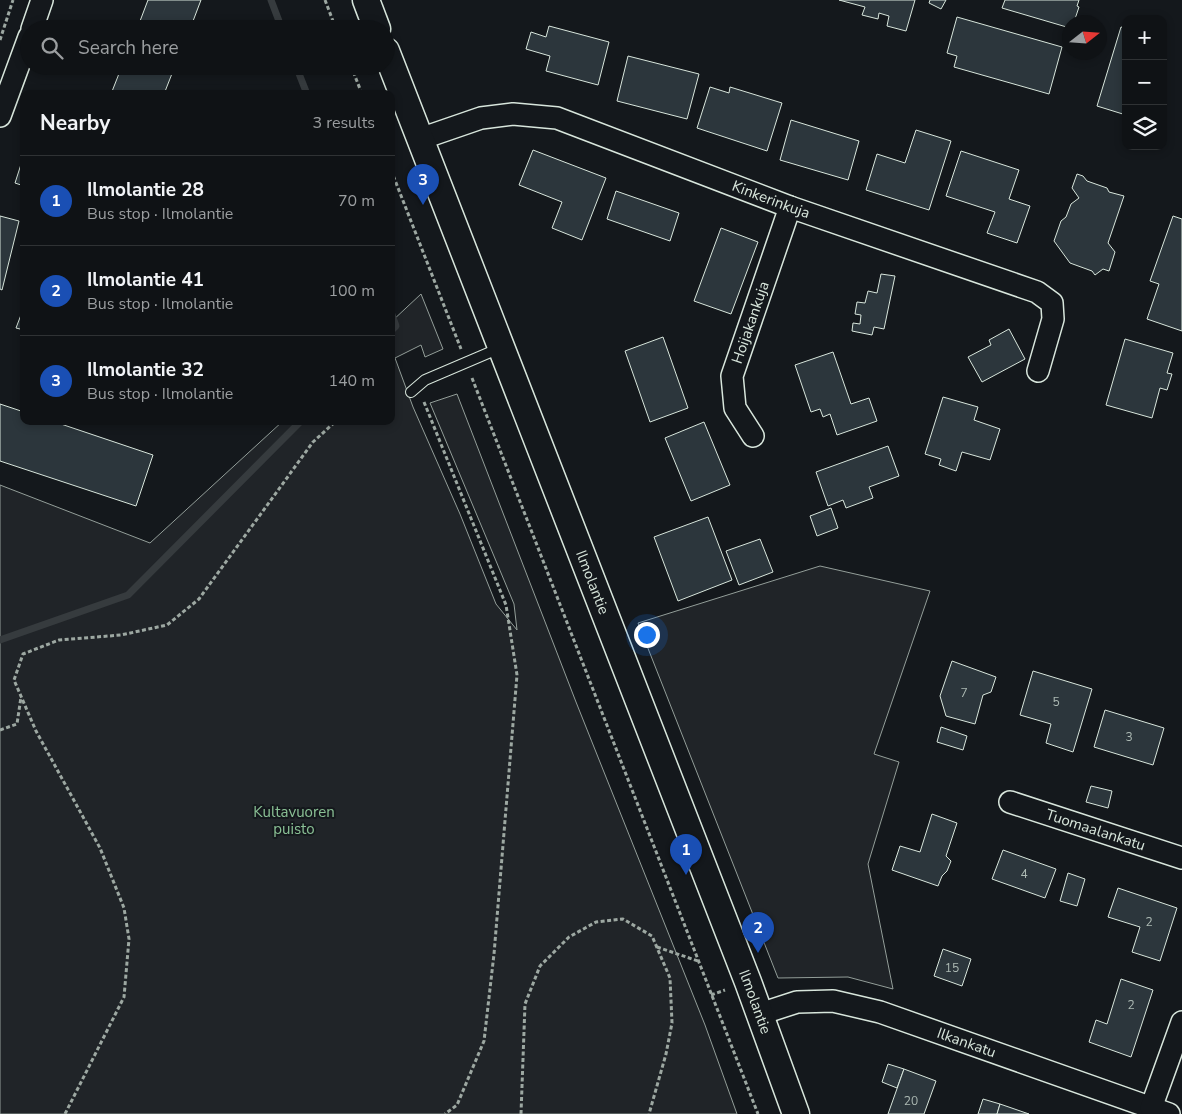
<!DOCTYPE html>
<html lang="en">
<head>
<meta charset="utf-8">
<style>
  :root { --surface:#0f1215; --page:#1d2022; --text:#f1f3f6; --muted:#9b9ea0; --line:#2f3234; --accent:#d93025 }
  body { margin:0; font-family:"Nunito Sans",sans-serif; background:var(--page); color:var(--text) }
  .controls { position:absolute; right:15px; top:15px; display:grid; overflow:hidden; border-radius:10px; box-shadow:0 2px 8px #0003 }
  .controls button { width:45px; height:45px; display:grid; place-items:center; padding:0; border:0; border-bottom:1px solid var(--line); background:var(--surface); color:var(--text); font:25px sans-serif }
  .compass { position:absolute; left:1062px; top:15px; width:45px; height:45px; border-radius:50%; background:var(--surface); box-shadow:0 2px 8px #0003; rotate:73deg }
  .you { position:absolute; left:646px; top:634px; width:18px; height:18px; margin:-12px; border:4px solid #fff; border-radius:50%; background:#1a73e8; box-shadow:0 0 0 8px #1a73e833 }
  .badge { display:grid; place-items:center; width:32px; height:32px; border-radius:50%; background:var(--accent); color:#fff; font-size:16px; font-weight:700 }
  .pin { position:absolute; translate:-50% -41px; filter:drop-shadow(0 1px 2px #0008) }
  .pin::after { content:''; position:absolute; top:26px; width:18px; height:15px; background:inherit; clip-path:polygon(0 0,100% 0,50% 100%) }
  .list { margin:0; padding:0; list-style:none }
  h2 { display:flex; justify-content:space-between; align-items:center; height:65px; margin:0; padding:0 20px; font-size:21px }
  h2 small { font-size:16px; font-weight:400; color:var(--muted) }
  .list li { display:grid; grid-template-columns:32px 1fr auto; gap:15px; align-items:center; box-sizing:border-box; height:90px; padding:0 20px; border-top:1px solid var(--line) }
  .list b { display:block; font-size:19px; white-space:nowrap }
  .list p { margin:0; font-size:16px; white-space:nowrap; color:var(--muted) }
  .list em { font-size:16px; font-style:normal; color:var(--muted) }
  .icon { flex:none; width:28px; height:28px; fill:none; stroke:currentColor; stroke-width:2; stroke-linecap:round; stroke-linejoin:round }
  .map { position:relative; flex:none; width:1182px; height:1114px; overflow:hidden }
  .search { position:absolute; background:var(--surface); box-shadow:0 2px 8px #0003; left:20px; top:20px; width:375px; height:55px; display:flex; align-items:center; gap:12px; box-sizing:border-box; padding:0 18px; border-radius:28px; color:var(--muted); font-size:19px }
  .panel { position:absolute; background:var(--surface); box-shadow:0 2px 8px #0003; left:20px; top:90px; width:375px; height:335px; border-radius:10px }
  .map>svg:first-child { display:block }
</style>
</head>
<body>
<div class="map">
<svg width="1182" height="1114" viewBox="0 0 1182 1114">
  <rect width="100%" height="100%" fill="#14181c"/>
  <g fill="#202428" stroke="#939e99">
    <path d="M421,294l22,55 -18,8 -4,-12 -26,13 18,49 47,107 36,90 21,26 -3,-26 -84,-201 27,-9 119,308 129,323 32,89h-737v-629l150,58 133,-122h108v-99z"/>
    <path d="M820,566l110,25 -56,163 25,8 -31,102 25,125 -45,-12 -70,1 -140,-355z"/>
  </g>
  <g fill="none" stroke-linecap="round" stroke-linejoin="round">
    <g stroke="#363b3e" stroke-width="7">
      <path d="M271,0l11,29"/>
      <path d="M296,66l11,28"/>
      <path d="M391,312l5,14 -5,5"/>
      <path d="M0,640l128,-45 173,-174"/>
    </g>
  </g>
  <g fill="#2c363c" stroke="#d8e6dc">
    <path d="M148,0h53l-11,29h-53z"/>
    <path d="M839,0h76l-9,31 -19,-5 2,-10 -10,-3 -1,6 -16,-4 3,-8z"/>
    <path d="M930,0h16l-5,9 -12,-6z"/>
    <path d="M1005,0h74l-2,6 2,1 -5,15h-4v6l-68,-20z"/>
    <path d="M957,17l105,30 -13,47 -95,-27 3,-11 -10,-3z"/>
    <path d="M549,26l60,16 -11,43 -52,-14 4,-15 -24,-7 5,-17 15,5z"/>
    <path d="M1121,27l5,1v87l-29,-9z"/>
    <path d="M628,56l71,18 -12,45 -70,-18z"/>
    <path d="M122,66h53l-11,28h-53z"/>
    <path d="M710,87l19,6 1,-6 52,16 -15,48 -70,-23z"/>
    <path d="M791,120l68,21 -11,39 -68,-20z"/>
    <path d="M916,130l35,11 -22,69 -63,-20 11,-36 28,9z"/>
    <path d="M533,150l73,28 -24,62 -30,-12 10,-26 -43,-17z"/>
    <path d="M961,151l58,19 -10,29 21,7 -13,37 -30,-10 8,-21 -49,-16z"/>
    <path d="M24,155v31l-9,-3z"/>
    <path d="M1077,174l6,2 4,5 20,7 2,4 15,4 -16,47 7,9 -6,19 -6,-2 -8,6 -3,-4 -22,-8 -16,-22 7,-20 5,-4 5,-13 8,-6 -7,-10z"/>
    <path d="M616,191l63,22 -9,28 -63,-22z"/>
    <path d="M0,216l19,5 -17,69 -2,-1z"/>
    <path d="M1173,216l9,3v112l-35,-12 12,-35 -9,-3z"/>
    <path d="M721,228l37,14 -27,72 -37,-13z"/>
    <path d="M881,274l14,2 -11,53 -10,-2 -2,8 -20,-4 1,-8 7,1 1,-9 -6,-1 2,-12 8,1 3,-12 9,2z"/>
    <path d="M24,307v23l-8,-2z"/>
    <path d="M1009,329l16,30 -43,23 -14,-25 23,-12 -2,-5z"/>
    <path d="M663,337l25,71 -38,14 -25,-71z"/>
    <path d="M1125,339l48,14 -6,20 5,1 -5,16 -7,-2 -8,30 -46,-13z"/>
    <path d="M833,352l18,52 18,-6 8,23 -40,14 -7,-21 -7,3 -3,-8 -9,3 -16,-47z"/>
    <path d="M943,397l35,10 -4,13 26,9 -10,31 -28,-8 -6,19 -17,-6 2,-6 -16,-5z"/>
    <path d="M0,404l24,8v9h28l101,34 -17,51 -136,-45z"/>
    <path d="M704,422l26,63 -39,16 -26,-63z"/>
    <path d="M888,446l11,30 -30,11 4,11 -27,10 -3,-8 -15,6 -12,-34z"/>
    <path d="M831,508l7,20 -21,8 -7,-20z"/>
    <path d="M708,517l24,63 -54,21 -24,-64z"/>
    <path d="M760,539l13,33 -34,13 -13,-34z"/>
    <path d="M952,661l44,16 -5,15 -8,3 -8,29 -29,-8 -6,-20z"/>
    <path d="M1033,671l59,18 -19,63 -27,-9 5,-19 -31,-9z"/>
    <path d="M1105,710l59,18 -11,37 -59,-18z"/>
    <path d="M941,727l26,9 -4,14 -26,-8z"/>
    <path d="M1091,786l21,5 -4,17 -22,-6z"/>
    <path d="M932,814l25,9 -11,33 5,5 -4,10 -5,5 -4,10 -46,-16 8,-24 20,6z"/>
    <path d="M1003,850l53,19 -11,29 -53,-19z"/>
    <path d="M1068,873l17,6 -8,27 -17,-5z"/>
    <path d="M1118,888l59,20 -17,53 -28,-9 8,-25 -32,-10z"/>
    <path d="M943,949l28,10 -9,27 -28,-10z"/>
    <path d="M1121,979l32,11 -22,67 -42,-15 7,-22 11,4z"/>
    <path d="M888,1064l16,5 -7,19 -15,-6z"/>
    <path d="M904,1069l32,12 -12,33h-36z"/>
    <path d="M983,1099l17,5 -3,10h-19z"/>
    <path d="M1000,1104l29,10h-32z"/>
  </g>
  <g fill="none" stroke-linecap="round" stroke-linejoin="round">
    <g stroke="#d8e6dc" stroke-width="12">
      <path id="service" d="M411,392l14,-12 75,-32"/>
    </g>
    <g stroke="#d8e6dc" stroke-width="24">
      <g id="minor">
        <path d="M32,29l10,-29"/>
        <path d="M0,116l29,-79"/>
        <path id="s1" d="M420,139l61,-21 32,-4 44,4 233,89 247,85 15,11 1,16 -15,52"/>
        <path id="s2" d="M753,436l-18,-28 -3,-32 58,-169"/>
        <path id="s3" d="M1010,802l172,56"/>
        <path id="s4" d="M760,1014l37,-12 36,-1 47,11 289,102"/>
        <path d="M1151,1108l31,-86"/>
      </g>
    </g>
    <g stroke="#d8e6dc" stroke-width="29">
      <g id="tertiary">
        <path d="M366,0l11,29"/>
        <path id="s5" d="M386,51l362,931 48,132"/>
      </g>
    </g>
    <g stroke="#9da8a2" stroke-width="3" stroke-dasharray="4 2.5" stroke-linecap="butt">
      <path d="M325,0l11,29"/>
      <path d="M0,40l13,-40"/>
      <path d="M351,66l11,28"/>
      <path d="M391,170l70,179"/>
      <path d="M472,378l286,736"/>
      <path d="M424,402l82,203 11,70 -23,279 -10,87 -27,64 -12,9"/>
      <path d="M0,730l17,-6 4,-27"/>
      <path d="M657,947l41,14"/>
      <path d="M711,995l14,-5"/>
      <path d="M65,1114l59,-117 5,-58 -5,-31 -24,-60 -64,-117 -22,-51 9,-26 36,-14 62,-5 46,-10 32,-26 114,-157 23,-21"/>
      <path d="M521,1114l4,-110 15,-38 29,-29 27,-15 27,-3 29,17 18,42 2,45 -6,31 -17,60"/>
    </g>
    <use href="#service" stroke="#14181c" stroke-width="10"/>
    <use href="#minor" stroke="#14181c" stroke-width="21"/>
    <use href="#tertiary" stroke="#14181c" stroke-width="26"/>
  </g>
  <g text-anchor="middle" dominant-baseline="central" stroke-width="4" stroke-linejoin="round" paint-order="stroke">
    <g font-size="12" fill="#adbab4">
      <text x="964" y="693">7</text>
      <text x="1056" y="702">5</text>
      <text x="1129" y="737">3</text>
      <text x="1024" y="874">4</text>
      <text x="1149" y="922">2</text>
      <text x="952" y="968">15</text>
      <text x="1131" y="1005">2</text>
      <text x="911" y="1101">20</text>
    </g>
    <g font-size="15" fill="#d8e6dc" stroke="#14181c">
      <text stroke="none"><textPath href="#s1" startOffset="370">Kinkerinkuja</textPath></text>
      <text stroke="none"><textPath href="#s2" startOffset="122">Hoijakankuja</textPath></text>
      <text stroke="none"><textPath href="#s5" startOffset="570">Ilmolantie</textPath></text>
      <text stroke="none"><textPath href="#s3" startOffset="90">Tuomaalankatu</textPath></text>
      <text stroke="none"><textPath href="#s5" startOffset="1020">Ilmolantie</textPath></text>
      <text stroke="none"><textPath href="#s4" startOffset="215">Ilkankatu</textPath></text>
    </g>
    <g font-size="15" fill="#8ac095" stroke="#14181c">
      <text x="294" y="812">Kultavuoren<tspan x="294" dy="17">puisto</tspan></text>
    </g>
  </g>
</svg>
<div class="controls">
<button>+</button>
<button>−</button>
<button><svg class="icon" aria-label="layers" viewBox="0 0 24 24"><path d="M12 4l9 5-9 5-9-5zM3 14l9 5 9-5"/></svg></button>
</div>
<svg class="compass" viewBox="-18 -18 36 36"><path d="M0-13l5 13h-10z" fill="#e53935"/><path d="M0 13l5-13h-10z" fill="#9b9ea0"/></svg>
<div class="you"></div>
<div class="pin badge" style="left:686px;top:875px;background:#1a4fb4">1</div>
<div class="pin badge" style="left:758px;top:953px;background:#1a4fb4">2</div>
<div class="pin badge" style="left:423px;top:205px;background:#1a4fb4">3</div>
<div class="search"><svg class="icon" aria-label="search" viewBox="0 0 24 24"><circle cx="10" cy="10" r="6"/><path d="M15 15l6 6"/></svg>Search here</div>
<section class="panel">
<h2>Nearby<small>3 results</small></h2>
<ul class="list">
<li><span class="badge" style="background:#1a4fb4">1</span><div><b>Ilmolantie 28</b><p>Bus stop · Ilmolantie</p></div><em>70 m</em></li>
<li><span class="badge" style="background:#1a4fb4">2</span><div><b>Ilmolantie 41</b><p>Bus stop · Ilmolantie</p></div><em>100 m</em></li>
<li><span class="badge" style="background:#1a4fb4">3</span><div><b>Ilmolantie 32</b><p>Bus stop · Ilmolantie</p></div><em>140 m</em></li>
</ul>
</section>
</div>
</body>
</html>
